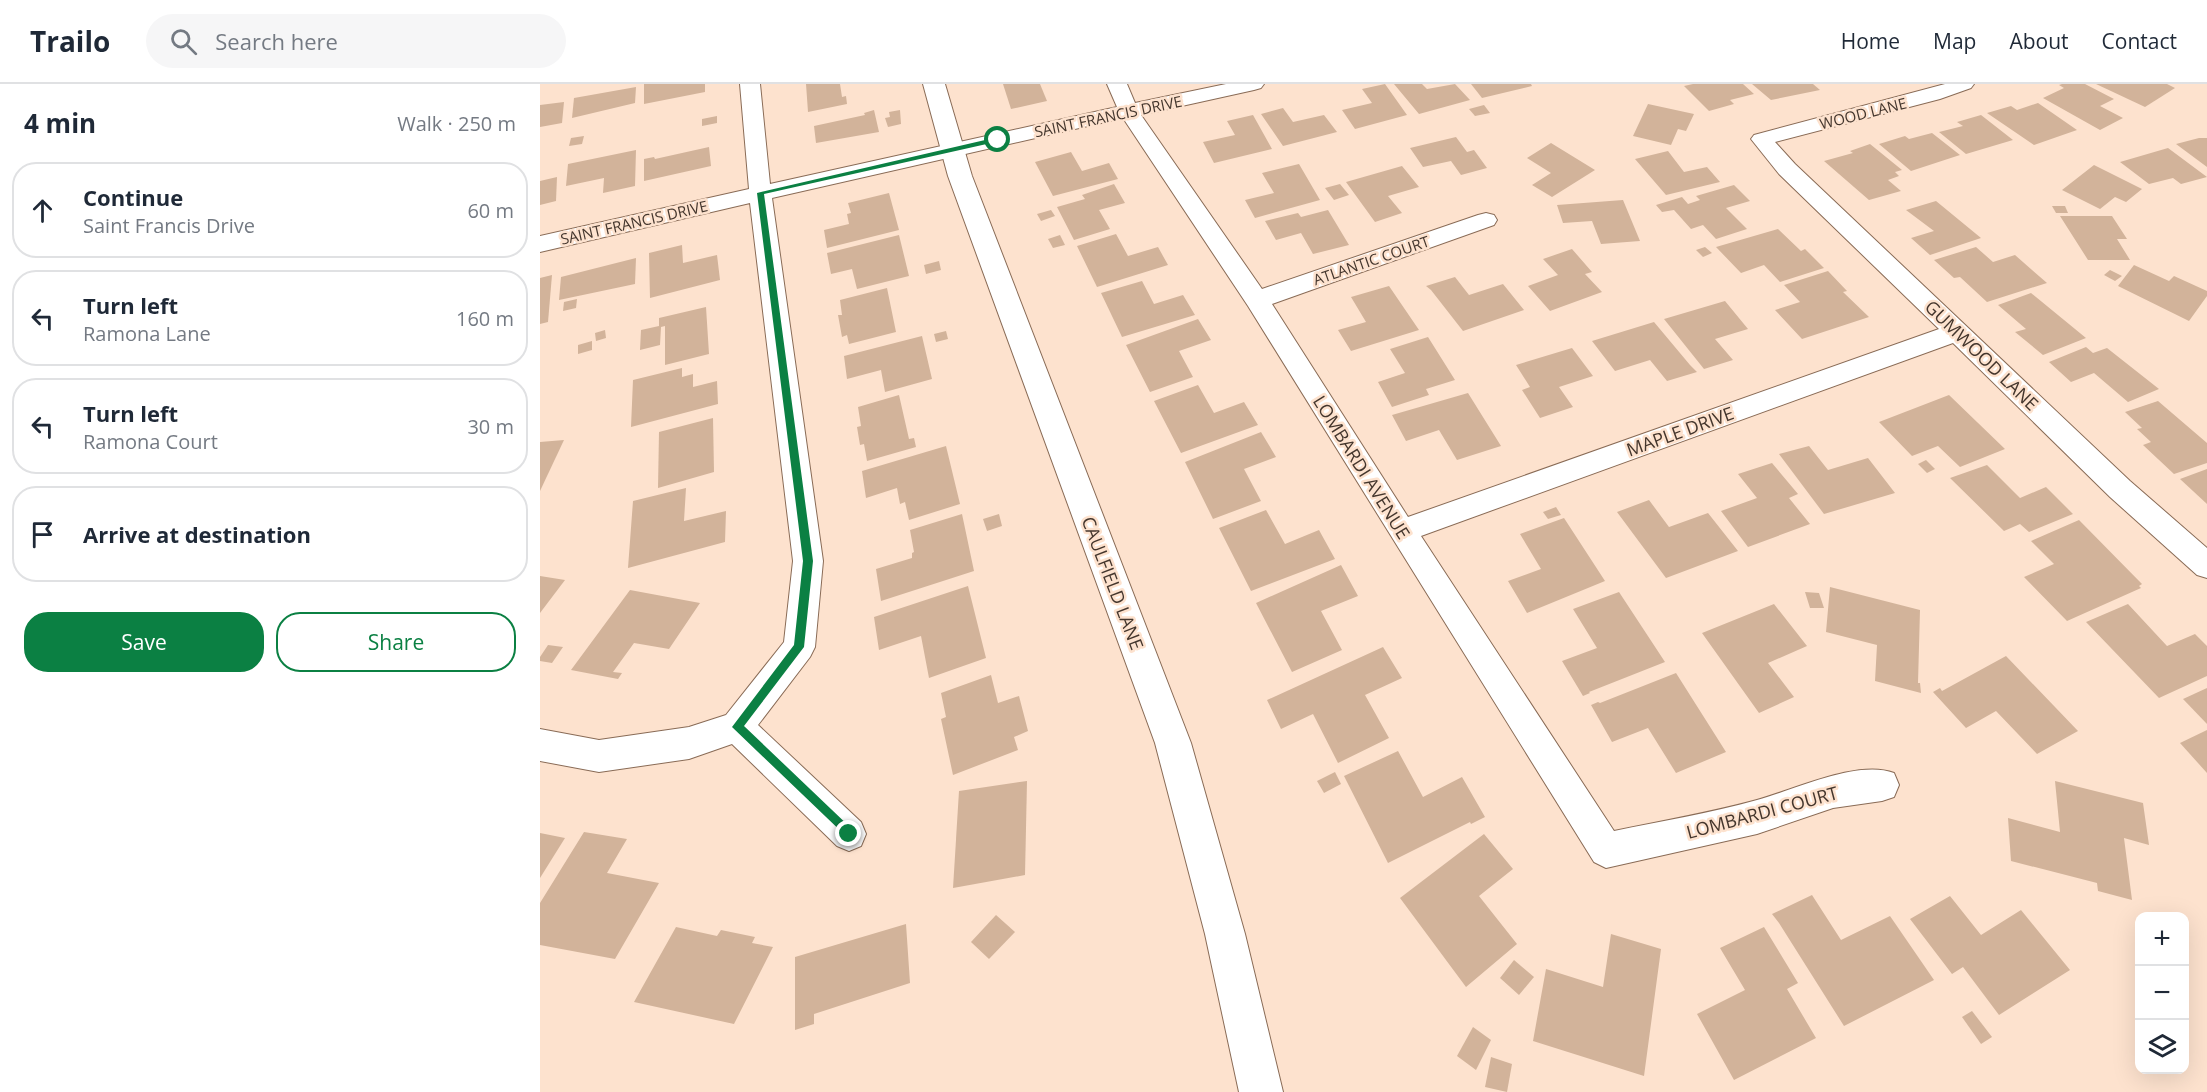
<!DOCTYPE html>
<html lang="en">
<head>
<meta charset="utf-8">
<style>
  :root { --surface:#fff; --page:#f6f6f7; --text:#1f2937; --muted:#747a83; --line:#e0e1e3; --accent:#0b8043 }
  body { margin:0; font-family:"Open Sans",sans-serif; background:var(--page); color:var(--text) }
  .controls { position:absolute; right:18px; bottom:18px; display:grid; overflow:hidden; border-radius:12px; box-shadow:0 6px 24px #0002 }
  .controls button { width:54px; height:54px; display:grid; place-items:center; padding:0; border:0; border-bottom:2px solid var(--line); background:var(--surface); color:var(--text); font:30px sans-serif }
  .stop { position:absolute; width:18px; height:18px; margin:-14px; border:4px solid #0b8043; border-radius:50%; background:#fff }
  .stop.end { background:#0b8043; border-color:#fff; box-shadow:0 2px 6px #0008 }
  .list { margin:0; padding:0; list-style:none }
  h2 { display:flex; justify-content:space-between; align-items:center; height:78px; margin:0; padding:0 24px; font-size:26px }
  h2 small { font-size:20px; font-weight:400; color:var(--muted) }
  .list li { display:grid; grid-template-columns:39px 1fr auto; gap:18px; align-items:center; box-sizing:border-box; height:96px; margin:0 12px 12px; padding:0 12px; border:2px solid var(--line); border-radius:24px }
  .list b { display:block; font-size:22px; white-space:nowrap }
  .list p { margin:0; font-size:20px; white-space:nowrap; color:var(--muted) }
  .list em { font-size:20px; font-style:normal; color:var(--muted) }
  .actions { display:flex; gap:12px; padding:18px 24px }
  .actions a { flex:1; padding:14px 0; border:2px solid var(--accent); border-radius:24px; text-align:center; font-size:21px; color:var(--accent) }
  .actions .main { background:var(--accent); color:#fff }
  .icon { flex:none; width:33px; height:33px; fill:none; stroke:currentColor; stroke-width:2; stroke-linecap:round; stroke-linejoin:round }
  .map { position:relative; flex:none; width:1667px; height:1008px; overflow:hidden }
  header { display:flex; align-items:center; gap:36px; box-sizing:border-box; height:84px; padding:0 30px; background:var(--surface); border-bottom:2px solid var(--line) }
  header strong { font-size:28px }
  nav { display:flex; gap:33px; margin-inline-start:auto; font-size:21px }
  .search { width:420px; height:54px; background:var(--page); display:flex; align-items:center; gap:15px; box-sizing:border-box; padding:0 21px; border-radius:33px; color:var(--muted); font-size:22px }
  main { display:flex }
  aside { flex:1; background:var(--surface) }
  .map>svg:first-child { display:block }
</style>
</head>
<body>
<header>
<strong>Trailo</strong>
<div class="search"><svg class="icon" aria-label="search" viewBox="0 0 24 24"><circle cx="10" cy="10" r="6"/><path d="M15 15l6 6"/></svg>Search here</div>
<nav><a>Home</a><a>Map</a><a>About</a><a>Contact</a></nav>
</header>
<main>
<aside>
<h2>4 min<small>Walk · 250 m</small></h2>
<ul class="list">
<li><svg class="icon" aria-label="ahead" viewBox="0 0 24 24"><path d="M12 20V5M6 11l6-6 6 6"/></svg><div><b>Continue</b><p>Saint Francis Drive</p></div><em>60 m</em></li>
<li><svg class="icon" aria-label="left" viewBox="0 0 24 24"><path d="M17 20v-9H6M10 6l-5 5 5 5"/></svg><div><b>Turn left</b><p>Ramona Lane</p></div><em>160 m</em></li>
<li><svg class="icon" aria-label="left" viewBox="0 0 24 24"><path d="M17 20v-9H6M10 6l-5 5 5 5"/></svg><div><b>Turn left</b><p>Ramona Court</p></div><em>30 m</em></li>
<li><svg class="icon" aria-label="arrive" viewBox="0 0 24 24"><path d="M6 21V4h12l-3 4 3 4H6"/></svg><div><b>Arrive at destination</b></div></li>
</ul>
<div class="actions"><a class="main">Save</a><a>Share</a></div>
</aside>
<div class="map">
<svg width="1667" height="1008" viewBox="0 0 1667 1008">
  <rect width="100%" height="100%" fill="#fde2ce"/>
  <g fill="#d2b39a">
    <path d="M104,0h61v8l-61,12z"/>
    <path d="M266,0h34l2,13 4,-1 1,8 -39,8z"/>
    <path d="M463,0h37l7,17 -36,8z"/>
    <path d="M845,0l22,31 -52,14 -13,-19 30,-7 -10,-14z"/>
    <path d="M854,0h28l5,5 28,-5 15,16 -51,14z"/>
    <path d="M931,0h60l1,2 -50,12z"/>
    <path d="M1153,0h50l11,10 -24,6 4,4 -25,7 -25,-25z"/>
    <path d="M1212,0h61l7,6 -49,10z"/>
    <path d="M1522,0h23l29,15 -14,7 23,12 -23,12 -57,-32 21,-10 -5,-3z"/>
    <path d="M1556,0h71l8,4 -30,19z"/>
    <path d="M96,3l-1,16 -63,15 2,-20z"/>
    <path d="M24,18l-2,21 -22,4v-22z"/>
    <path d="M1498,19l39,27 -43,15 -47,-32 24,-7 6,4z"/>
    <path d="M1108,20l46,10 -8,17 -8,-2 -7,16 -38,-9z"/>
    <path d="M944,21l6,8 -15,3 -6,-7z"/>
    <path d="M743,24l10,14 31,-7 13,17 -54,14 -22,-32z"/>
    <path d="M334,26l5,22 -63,11 -2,-17 51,-11 -1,-2z"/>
    <path d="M360,26l1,14 -13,3 -3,-9 5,-1 -1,-5z"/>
    <path d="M713,31l19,34 -58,14 -11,-21 32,-7 -8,-14z"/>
    <path d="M1441,31l32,25 -47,14 -27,-22 24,-6 -6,-4z"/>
    <path d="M177,32v7l-15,3v-7z"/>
    <path d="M1392,49l28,22 -49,16 -32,-27 26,-8 4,3z"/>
    <path d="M44,52l-2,8 -13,2 2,-8z"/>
    <path d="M916,53l11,15 7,-2 13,18 -26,7 -10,-14 -28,6 -13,-19z"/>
    <path d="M1659,54h8v29l-31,-23z"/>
    <path d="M1011,59l44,27 -43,27 -20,-12 19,-12 -24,-15z"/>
    <path d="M1330,60l32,26 -7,2 4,4 -11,4 13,11 -32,9 -45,-39 29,-8 -3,-2z"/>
    <path d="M169,63l2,19 -67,15v-22l10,-2 1,2z"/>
    <path d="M1628,64l39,29 -26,7 -8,-6 -24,6 -29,-22z"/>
    <path d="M96,66l-1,36 -32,7 1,-15 -38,8 2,-22z"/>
    <path d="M1128,67l16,21 23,-5 13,15 -54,13 -31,-36z"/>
    <path d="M531,68l11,19 27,-8 9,16 -65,17 -18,-34z"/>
    <path d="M759,80l21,36 -65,18 -10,-18 29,-7 -12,-20z"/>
    <path d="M1554,81l48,24 -16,13 -11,-5 -15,12 -38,-19z"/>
    <path d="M862,82l17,21 -31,9 14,17 -27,9 -29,-40z"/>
    <path d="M17,93l-1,24 -16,4v-24z"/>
    <path d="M574,100l11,19 -26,7 11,19 -36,11 -17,-33 28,-8 -3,-4z"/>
    <path d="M800,100l9,11 -15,5 -9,-12z"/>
    <path d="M1194,101l16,16 -24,7 21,21 -31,10 -13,-14 -12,4 -17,-19 -12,2 -6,-7 26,-8 6,7 12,-4 -4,-4z"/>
    <path d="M349,109l10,37 -72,18 -3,-18 25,-6 -2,-10 4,-1 -3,-10z"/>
    <path d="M1083,116l17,41 -39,3 -9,-23 -29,2 -6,-18z"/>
    <path d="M1396,117l45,37 -51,17 -19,-17 23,-7 -28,-21z"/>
    <path d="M1512,122h13l3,7h-12z"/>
    <path d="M511,126l4,6 -14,5 -4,-7z"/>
    <path d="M788,126l21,35 -36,9 -12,-21 -25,7 -11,-19 33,-8 3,4z"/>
    <path d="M1520,132h52l15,23h-10l13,21h-42z"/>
    <path d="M1238,145l23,22 4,-2 19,19 -44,14 -16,-17 -23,8 -25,-26z"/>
    <path d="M576,150l12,22 30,-9 10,18 -71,22 -20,-41z"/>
    <path d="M359,151l10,41 -52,13 -5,-20 -21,5 -4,-21z"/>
    <path d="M520,151l5,10 -12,3 -5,-9z"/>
    <path d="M142,161l1,18 34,-8 3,25 -70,18 -1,-45z"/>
    <path d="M1165,163l7,6 -9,4 -7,-7z"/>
    <path d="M1436,163l17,15 22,-7 32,28 -60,19 -27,-25 -6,1 -20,-18z"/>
    <path d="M1032,165l20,23 -7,2 17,18 -52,19 -22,-25 30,-11 -15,-16z"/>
    <path d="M96,174l-1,26 -76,16 2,-23z"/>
    <path d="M399,177l2,9 -15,4 -2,-9z"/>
    <path d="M1594,181l35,16 5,-5 33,15v5l-18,25 -71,-35z"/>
    <path d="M1570,186l12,6 -7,5 -11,-6z"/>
    <path d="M1288,187l19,20 -4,1 26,25 -67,22 -27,-29 25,-8 -16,-17z"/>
    <path d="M12,191l-4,47 -8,2v-46z"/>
    <path d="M915,193l14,18 34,-11 21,26 -61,21 -32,-41 -5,-4z"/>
    <path d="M602,197l12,23 29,-9 12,20 -73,22 -21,-44z"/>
    <path d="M849,202l30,44 -68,21 -13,-21 28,-8 -15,-25z"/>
    <path d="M347,204l9,44 -47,12 -2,-9 -5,2 -4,-22h4l-2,-15z"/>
    <path d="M1491,209l55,45 -43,17 -28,-23 11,-3 -28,-24z"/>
    <path d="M37,215l-1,9 -13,3 1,-9z"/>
    <path d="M1185,217l23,28 -33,10 18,21 -29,9 -40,-50z"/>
    <path d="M166,223l3,47 -44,11v-39l-4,1 -1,18 -20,5 1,-20 18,-4v-8z"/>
    <path d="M658,235l13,21 -32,11 14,26 -43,15 -24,-47z"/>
    <path d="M1114,238l36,43 7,7 -30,9 -17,-21 -35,11 -23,-30z"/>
    <path d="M65,246l1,8 -10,3 -1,-8z"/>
    <path d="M406,247l2,8 -12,3 -2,-8z"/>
    <path d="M382,252l10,43 -47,13 -4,-22 -34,9 -3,-23z"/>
    <path d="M888,253l27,43 -29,9 3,6 -37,12 -14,-25 27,-9 -15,-24z"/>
    <path d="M52,257v9l-14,4v-9z"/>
    <path d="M1546,263l7,6 14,-5 52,41 -31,13 -34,-29 -23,9 -22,-20z"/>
    <path d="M1032,264l21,28 -34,11 14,20 -33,11 -18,-28 8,-3 -14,-22z"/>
    <path d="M142,284v9l11,-3v13l24,-6 1,23 -87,23 2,-47z"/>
    <path d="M658,301l16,28 30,-11 14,23 -77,28 -27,-52z"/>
    <path d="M928,309l33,53 -44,14 -18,-30 -33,11 -14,-26z"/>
    <path d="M359,311l10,44 5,-1 2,9 -49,14 -3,-17 -4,1 -3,-18 4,-1 -3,-19z"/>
    <path d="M1409,311l56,54 -45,18 -22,-21 -26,10 -33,-34z"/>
    <path d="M1618,317l49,42v20l-33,11 -31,-29 8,-3 -14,-13 5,-1 -17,-16z"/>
    <path d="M173,334l1,54 -56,16 1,-56z"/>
    <path d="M721,348l15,25 -32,12 17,32 -48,18 -28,-57z"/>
    <path d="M24,356l-24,51v-49z"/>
    <path d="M406,362l14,58 -51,16 -4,-18 -5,2 -3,-16 -31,10 -4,-27z"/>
    <path d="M1269,362l19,24 40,-12 27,35 -71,21 -45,-60z"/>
    <path d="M1386,376l9,9 -8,4 -9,-9z"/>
    <path d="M1232,379l26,31 -9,4 21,26 -62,23 -27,-36 36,-13 -19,-24z"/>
    <path d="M1447,381l33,33 26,-11 27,27 -44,18 -9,-8 -16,7 -54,-53z"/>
    <path d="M1667,385v35l-27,-25z"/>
    <path d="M146,404l-2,33 42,-10 -1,31 -97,26 5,-67z"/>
    <path d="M1109,416l20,27 39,-14 30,38 -72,27 -49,-66z"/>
    <path d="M1016,423l5,8 -13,4 -5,-7z"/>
    <path d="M726,426l19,34 34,-14 16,29 -84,32 -32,-63z"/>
    <path d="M422,430l12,57 -93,30 -5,-32 36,-11v-5l2,-1 -4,-22z"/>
    <path d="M459,430l3,12 -15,5 -4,-12z"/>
    <path d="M1024,434l41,63 -78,32 -19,-32 33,-12 -21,-35z"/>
    <path d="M1539,436l63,64 -3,2 2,2 -74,33 -43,-44 30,-13 -23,-23z"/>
    <path d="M801,481l17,31 -37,15 21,39 -50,22 -36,-69z"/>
    <path d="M0,492l25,4 -25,33z"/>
    <path d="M428,502l18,72 -57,20 -8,-42 -42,14 -5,-33z"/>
    <path d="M1290,503l90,23 -2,73h2l1,10 -46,-12 2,-36 -51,-13z"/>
    <path d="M90,506l70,13 -31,46 -35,-6 -21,29 9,1 -4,6 -47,-9z"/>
    <path d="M1079,508l46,70 -76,30 1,1 -7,3 -21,-35 35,-13 -24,-39z"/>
    <path d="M1265,508l14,1 5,15h-14z"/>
    <path d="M1234,520l33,42 -39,17 26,34 -35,16 -57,-80z"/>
    <path d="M1588,520l39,42 28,-12 12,12v30l-48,22 -73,-76z"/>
    <path d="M8,561l15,2 -11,16 -12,-2v-4z"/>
    <path d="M843,563l19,31 -37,17 24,43 -51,25 -25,-49 -32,15 -14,-29z"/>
    <path d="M1466,572l72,75 -41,23 -41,-43 -30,17 -33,-36 7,-4 2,3z"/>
    <path d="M1136,589l50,79 -50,21 -28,-45 -36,14 -21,-37 7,-3 2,1z"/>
    <path d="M451,591l7,28 21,-7 9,35 -14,6 4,13 -65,25 -12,-56 5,-2 -5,-24z"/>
    <path d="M1667,604v36l-24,-25z"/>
    <path d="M1667,646v43l-27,-30z"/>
    <path d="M858,667l25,46 39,-20 23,40 -14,7 -1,-2 -82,41 -44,-87z"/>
    <path d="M795,688l6,12 -17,9 -7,-12z"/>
    <path d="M487,697l-2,94 -72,13 6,-97z"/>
    <path d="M1515,697l88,22 6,42 -25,-7 8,62 -34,-9 -1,-8 -86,-22 -3,-43 52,14z"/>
    <path d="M44,748l43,7 -20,34 52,10 -44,76 -75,-14v-42z"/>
    <path d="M0,749l25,5 -25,40z"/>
    <path d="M944,750l29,35 -34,27 38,48 -51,43 -66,-89z"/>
    <path d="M1272,811l29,45 49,-24 44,64 -90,46 -65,-103 -7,-9z"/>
    <path d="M1410,812l31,39 40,-25 49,60 -71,45 -36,-48 -11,7 -42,-55z"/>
    <path d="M456,831l19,17 -26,27 -18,-17z"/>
    <path d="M366,840l4,59 -96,31v10l-19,6v-73z"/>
    <path d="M136,843l41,9 4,-6 34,7 -3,6 21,4 -39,77 -100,-22z"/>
    <path d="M1224,843l34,56 -11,6 29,49 -82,42 -37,-66 48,-24 -25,-42z"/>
    <path d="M1071,850l50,15 -17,127 -111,-35 13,-72 57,18z"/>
    <path d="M974,876l20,17 -15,18 -19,-17z"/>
    <path d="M1432,927l20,26 -11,7 -19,-27z"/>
    <path d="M933,943l18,13 -15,30 -19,-14z"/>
    <path d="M951,973l21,7 -5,28 -22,-5z"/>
  </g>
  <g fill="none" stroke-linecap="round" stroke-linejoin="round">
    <g stroke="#896b56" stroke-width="2">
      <path id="street" d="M200,0h20l10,100 347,-77 -10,-23h20l8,19 91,-19h38l-3,4 -7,2 -113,25 121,174 216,-74 8,-2 8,2 3,5 -3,5 -222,79 136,213 531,-188 -160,-155 -28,-35 3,-4 191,-51h29l-3,4 -31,11 -165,43 20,22 335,317 77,67v30l-10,-3 -87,-78 -157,-154 -532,193 193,295c48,-10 96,-18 143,-31 37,-10 101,-41 137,-27l5,12 -5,12 -12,4 -49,7 -76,26 -151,34 -12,-6 -346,-556 -125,-188 -351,80 51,363 -8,86 -5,10 -52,68 103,97 5,12 -5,12 -12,5 -12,-5 -105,-102 -43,15 -90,13 -59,-11v-32l59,11 90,-13 37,-12 58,-73 9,-81 -43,-358 -210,49v-16l209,-47z"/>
    </g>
    <g stroke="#896b56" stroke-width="2">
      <path id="secondary" d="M383,0h22l27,92 219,567 54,191 38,158h-44l-34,-158 -50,-191 -207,-567z"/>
    </g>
    <use href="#street" fill="#fff" fill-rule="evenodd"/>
    <use href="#secondary" fill="#fff" fill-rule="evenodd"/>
  </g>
  <path fill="#0b8043" d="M458,53l2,4 -236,53 49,367 -9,86 -60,79 109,104v8l-4,1 -117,-112 62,-82 9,-84 -46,-368z"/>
  <g text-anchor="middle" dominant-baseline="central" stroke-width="5" stroke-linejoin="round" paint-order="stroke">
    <g font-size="15" fill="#44362d" stroke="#fde2ce">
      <text transform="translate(1323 29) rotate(-14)">WOOD LANE</text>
      <text transform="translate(568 32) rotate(-12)">SAINT FRANCIS DRIVE</text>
      <text transform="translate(94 138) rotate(-13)">SAINT FRANCIS DRIVE</text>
      <text transform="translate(831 176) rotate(-19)">ATLANTIC COURT</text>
    </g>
    <g font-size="18" fill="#44362d" stroke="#fde2ce">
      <text transform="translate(1442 271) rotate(44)">GUMWOOD LANE</text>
      <text transform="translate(1140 347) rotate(-20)">MAPLE DRIVE</text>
      <text transform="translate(822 383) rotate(58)">LOMBARDI AVENUE</text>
      <text transform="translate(573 499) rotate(69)">CAULFIELD LANE</text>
      <text transform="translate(1222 728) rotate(-15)">LOMBARDI COURT</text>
    </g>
  </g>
</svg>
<div class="controls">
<button>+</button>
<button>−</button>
<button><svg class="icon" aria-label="layers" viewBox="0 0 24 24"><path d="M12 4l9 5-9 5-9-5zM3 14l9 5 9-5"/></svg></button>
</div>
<div class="stop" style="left:458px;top:56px"></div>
<div class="stop end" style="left:309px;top:750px"></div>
</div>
</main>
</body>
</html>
